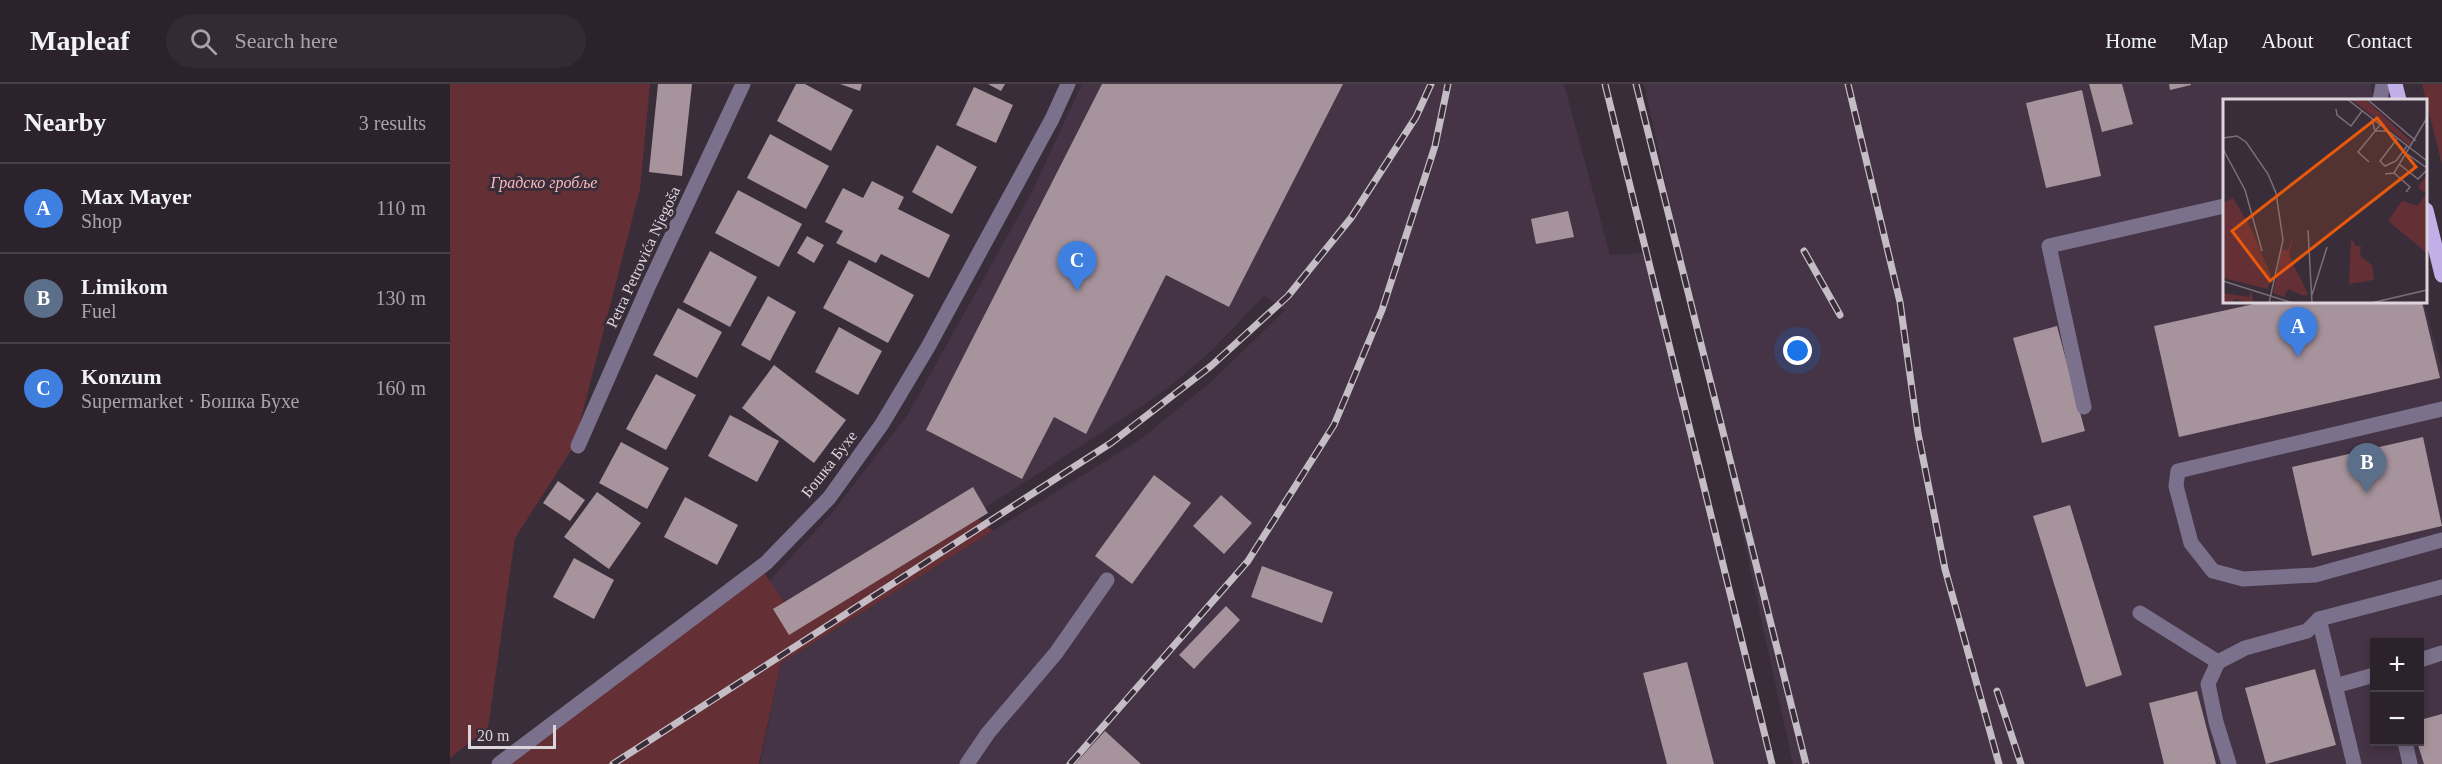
<!DOCTYPE html>
<html lang="en">
<head>
<meta charset="utf-8">
<style>
  :root { --surface:#2b222b; --page:#332a33; --text:#f1f3f6; --muted:#a6a4a9; --line:#473f47; --accent:#0b8043 }
  body { margin:0; font-family:Georgia,serif; background:var(--page); color:var(--text) }
  .controls { position:absolute; right:18px; bottom:18px; display:grid; overflow:hidden; border-radius:0px; box-shadow:0 3px 9px #0003 }
  .controls button { width:54px; height:54px; display:grid; place-items:center; padding:0; border:0; border-bottom:2px solid var(--line); background:var(--surface); color:var(--text); font:30px sans-serif }
  .scale { position:absolute; left:18px; bottom:15px; width:88px; box-sizing:border-box; padding-left:6px; border:3px solid #dcd5dc; border-top:0; font-size:16px; line-height:21px; white-space:nowrap; color:#dcd5dc; -webkit-text-stroke:4px #392d39; paint-order:stroke }
  .you { position:absolute; left:1348px; top:267px; width:21px; height:21px; margin:-15px; border:4px solid #fff; border-radius:50%; background:#1a73e8; box-shadow:0 0 0 9px #1a73e833 }
  .badge { display:grid; place-items:center; width:39px; height:39px; border-radius:50%; background:var(--accent); color:#fff; font-size:20px; font-weight:700 }
  .pin { position:absolute; translate:-50% -50px; filter:drop-shadow(0 2px 3px #0008) }
  .pin::after { content:''; position:absolute; top:32px; width:21px; height:18px; background:inherit; clip-path:polygon(0 0,100% 0,50% 100%) }
  .list { margin:0; padding:0; list-style:none }
  h2 { display:flex; justify-content:space-between; align-items:center; height:78px; margin:0; padding:0 24px; font-size:26px }
  h2 small { font-size:20px; font-weight:400; color:var(--muted) }
  .list li { display:grid; grid-template-columns:39px 1fr auto; gap:18px; align-items:center; box-sizing:border-box; height:90px; padding:0 24px; border-top:2px solid var(--line) }
  .list b { display:block; font-size:22px; white-space:nowrap }
  .list p { margin:0; font-size:20px; white-space:nowrap; color:var(--muted) }
  .list em { font-size:20px; font-style:normal; color:var(--muted) }
  .icon { flex:none; width:33px; height:33px; fill:none; stroke:currentColor; stroke-width:2; stroke-linecap:round; stroke-linejoin:round }
  .map { position:relative; flex:none; width:1992px; height:680px; overflow:hidden }
  header { display:flex; align-items:center; gap:36px; box-sizing:border-box; height:84px; padding:0 30px; background:var(--surface); border-bottom:2px solid var(--line) }
  header strong { font-size:28px }
  nav { display:flex; gap:33px; margin-inline-start:auto; font-size:21px }
  .search { width:420px; height:54px; background:var(--page); display:flex; align-items:center; gap:15px; box-sizing:border-box; padding:0 21px; border-radius:33px; color:var(--muted); font-size:22px }
  main { display:flex }
  aside { flex:1; background:var(--surface) }
  .map>svg:first-child { display:block }
</style>
</head>
<body>
<header>
<strong>Mapleaf</strong>
<div class="search"><svg class="icon" aria-label="search" viewBox="0 0 24 24"><circle cx="10" cy="10" r="6"/><path d="M15 15l6 6"/></svg>Search here</div>
<nav><a>Home</a><a>Map</a><a>About</a><a>Contact</a></nav>
</header>
<main>
<aside>
<h2>Nearby<small>3 results</small></h2>
<ul class="list">
<li><span class="badge" style="background:#3f7fe0">A</span><div><b>Max Mayer</b><p>Shop</p></div><em>110 m</em></li>
<li><span class="badge" style="background:#5c6f8a">B</span><div><b>Limikom</b><p>Fuel</p></div><em>130 m</em></li>
<li><span class="badge" style="background:#3f7fe0">C</span><div><b>Konzum</b><p>Supermarket · Бошка Бухе</p></div><em>160 m</em></li>
</ul>
</aside>
<div class="map">
<svg width="1992" height="680" viewBox="0 0 1992 680">
  <rect width="100%" height="100%" fill="#392d39"/>
  <g fill="#453445" fill-rule="evenodd">
    <path d="M632,0h482l46,171 36,-2 124,511h-1010l21,-101 360,-224 72,-59 72,-70 -21,-14 -53,55 -43,37 -38,26 -136,88 -198,120 -27,-41 63,-68 76,-99 124,-222z"/>
    <path d="M1194,0h726l4,16h-150v202h200l18,68v394h-649zM1924,558h46v100h-46z"/>
  </g>
  <g fill="#642f35">
    <path d="M0,0h200l-10,105 -66,257 -59,92 -27,190 -38,30z"/>
    <path d="M1972,0h20v81z"/>
    <path d="M523,430l20,17 -212,132 -22,101h-250l255,-192 32,49z"/>
  </g>
  <g fill="#a7939c">
    <path d="M208,0h34l-10,92 -33,-4z"/>
    <path d="M346,0h9l48,26 -22,41 -54,-30z"/>
    <path d="M390,0h22l-2,7z"/>
    <path d="M538,0h17l-4,7z"/>
    <path d="M652,0h241l-114,223 -63,-32 -80,159 -32,-17 -32,62 -96,-49z"/>
    <path d="M1639,0h33l11,40 -31,8z"/>
    <path d="M1719,0h22v1l-21,5z"/>
    <path d="M524,3l39,18 -17,38 -40,-18z"/>
    <path d="M1632,6l19,86 -55,12 -20,-85z"/>
    <path d="M320,50l59,32 -23,43 -59,-31z"/>
    <path d="M487,61l40,22 -25,47 -40,-22z"/>
    <path d="M422,97l32,16 -6,12 52,26 -21,43 -48,-24 -5,9 -40,-20 7,-12 -18,-9 18,-34 20,10z"/>
    <path d="M288,106l64,34 -23,43 -64,-34z"/>
    <path d="M1118,127l6,26 -38,7 -5,-25z"/>
    <path d="M357,152l17,9 -10,18 -17,-10z"/>
    <path d="M260,167l47,26 -27,50 -47,-25z"/>
    <path d="M399,176l65,35 -26,48 -65,-35z"/>
    <path d="M318,212l28,16 -26,49 -29,-16z"/>
    <path d="M1813,218h159l18,76 -261,59 -25,-111z"/>
    <path d="M228,224l44,24 -25,46 -44,-23z"/>
    <path d="M1607,242l28,105 -43,12 -29,-105z"/>
    <path d="M389,243l43,24 -24,44 -43,-23z"/>
    <path d="M324,281l72,55 -32,43 -72,-55z"/>
    <path d="M206,290l40,21 -30,55 -40,-21z"/>
    <path d="M280,331l49,26 -22,41 -49,-26z"/>
    <path d="M1973,353l19,89 -130,30 -20,-89z"/>
    <path d="M171,358l48,26 -22,41 -48,-26z"/>
    <path d="M704,391l37,28 -59,81 -37,-28z"/>
    <path d="M108,397l27,19 -15,21 -27,-18z"/>
    <path d="M523,403l15,26 -199,122 -16,-26z"/>
    <path d="M147,408l44,31 -32,46 -45,-32z"/>
    <path d="M771,411l31,28 -28,31 -31,-28z"/>
    <path d="M235,413l53,28 -21,40 -53,-28z"/>
    <path d="M1620,421l52,170 -36,12 -53,-171z"/>
    <path d="M124,474l40,22 -20,39 -41,-22z"/>
    <path d="M812,482l71,26 -11,31 -71,-26z"/>
    <path d="M776,522l14,14 -46,49 -15,-14z"/>
    <path d="M1237,578l27,102h-47l-24,-91z"/>
    <path d="M1865,585l21,76 -70,19 -21,-76z"/>
    <path d="M1747,607l19,73h-52l-15,-61z"/>
    <path d="M1992,630v50h-18l-7,-22h3v-22z"/>
    <path d="M655,647l36,33h-66z"/>
  </g>
  <g fill="none" stroke-linecap="round" stroke-linejoin="round">
    <g stroke="#7b718c" stroke-width="15">
      <path d="M1930,16l3,-16"/>
      <path d="M1634,323l-35,-161 175,-40"/>
      <path d="M1992,325l-264,62 -2,15 15,57 22,28 30,8 72,-4 127,-35"/>
      <path d="M128,362l70,-159 95,-203"/>
      <path d="M1690,529l78,49 27,-14 62,-17 12,-12 123,-32"/>
      <path d="M1869,535l35,145"/>
      <path d="M1970,576l22,-7"/>
      <path d="M1768,578l-10,22 8,38 13,42"/>
      <path d="M1885,602l39,-11"/>
      <path d="M1955,658l5,22"/>
      <path d="M49,680l267,-201 63,-65 53,-74 46,-77 124,-228 16,-35"/>
      <path d="M517,680l21,-31 68,-80 51,-73"/>
    </g>
    <g stroke="#c3afe7" stroke-width="15">
      <path d="M1945,0l4,16"/>
      <path d="M1976,126l16,65"/>
    </g>
    <g stroke="#c5bdc5" stroke-width="7">
      <g id="rail">
        <path d="M1155,0l167,680"/>
        <path d="M1186,0l170,680"/>
        <path d="M1398,0l52,218 18,131 27,136 54,195"/>
        <path d="M1354,167l36,64"/>
        <path d="M1547,607l24,73"/>
        <path d="M163,680l498,-321 100,-77 77,-70 63,-78 65,-101 15,-33"/>
        <path d="M620,680l178,-203 86,-136 48,-115 53,-164 13,-62"/>
      </g>
    </g>
    <use href="#rail" stroke="#392d39" stroke-width="4.5" stroke-dasharray="14" stroke-linecap="butt"/>
  </g>
  <g text-anchor="middle" dominant-baseline="central" stroke-width="6" stroke-linejoin="round" paint-order="stroke">
    <g font-size="16" font-style="italic" fill="#fbbabe" stroke="#392d39">
      <text x="94" y="98">Градско гробље</text>
    </g>
    <g font-size="16" fill="#dcd5dc" stroke="#392d39">
      <text transform="translate(193 173) rotate(-65)">Petra Petrovića Njegoša</text>
      <text transform="translate(379 380) rotate(-52)">Бошка Бухе</text>
    </g>
  </g>
  <g transform="translate(1773 15)">
    <rect width="204" height="204" fill="#392d39"/>
    <path d="M128,0h14l48,44 -4,2zM204,76v78l-39,-32 14,-20 16,5 8,-12 -8,-7zM10,99l18,30 20,48 -3,13 -45,-11v-75zM71,134l-5,22 19,39 -4,2 -16,-7 -4,8 -11,-4 9,-44 6,2zM128,139l5,8h5l-1,10 12,9 2,15 -25,4zM28,192l3,12 -20,-4 -1,4h-10v-10l26,4z" fill="#642f35"/>
    <path fill="none" stroke="#7a707a" stroke-width="1.5" d="M124,0l80,62M144,0l49,42M113,10l1,6 14,11 11,-15M149,20l3,12h11M0,39l14,-2 9,6 22,32 8,19 7,47 -14,63M174,40l-17,22 5,5 11,-5 11,-15M0,50l22,41 17,61M184,55l20,14M146,63l-11,-10 22,-27M176,65l19,15 9,-9M171,74l16,14 -4,5M162,75l9,-1 33,-55M85,131l4,73M0,182l70,22M89,196l15,-48M148,204l56,-13"/>
    <path fill="#e8590c" fill-opacity="0.15" stroke="#e8590c" stroke-width="3" d="M154,19l39,49 -146,114 -38,-50z"/>
    <rect width="204" height="204" fill="none" stroke="#dcd5dc" stroke-width="3"/>
  </g>
</svg>
<div class="controls">
<button>+</button>
<button>−</button>
</div>
<div class="scale">20 m</div>
<div class="you"></div>
<div class="pin badge" style="left:1848px;top:273px;background:#3f7fe0">A</div>
<div class="pin badge" style="left:1917px;top:409px;background:#5c6f8a">B</div>
<div class="pin badge" style="left:627px;top:207px;background:#3f7fe0">C</div>
</div>
</main>
</body>
</html>
